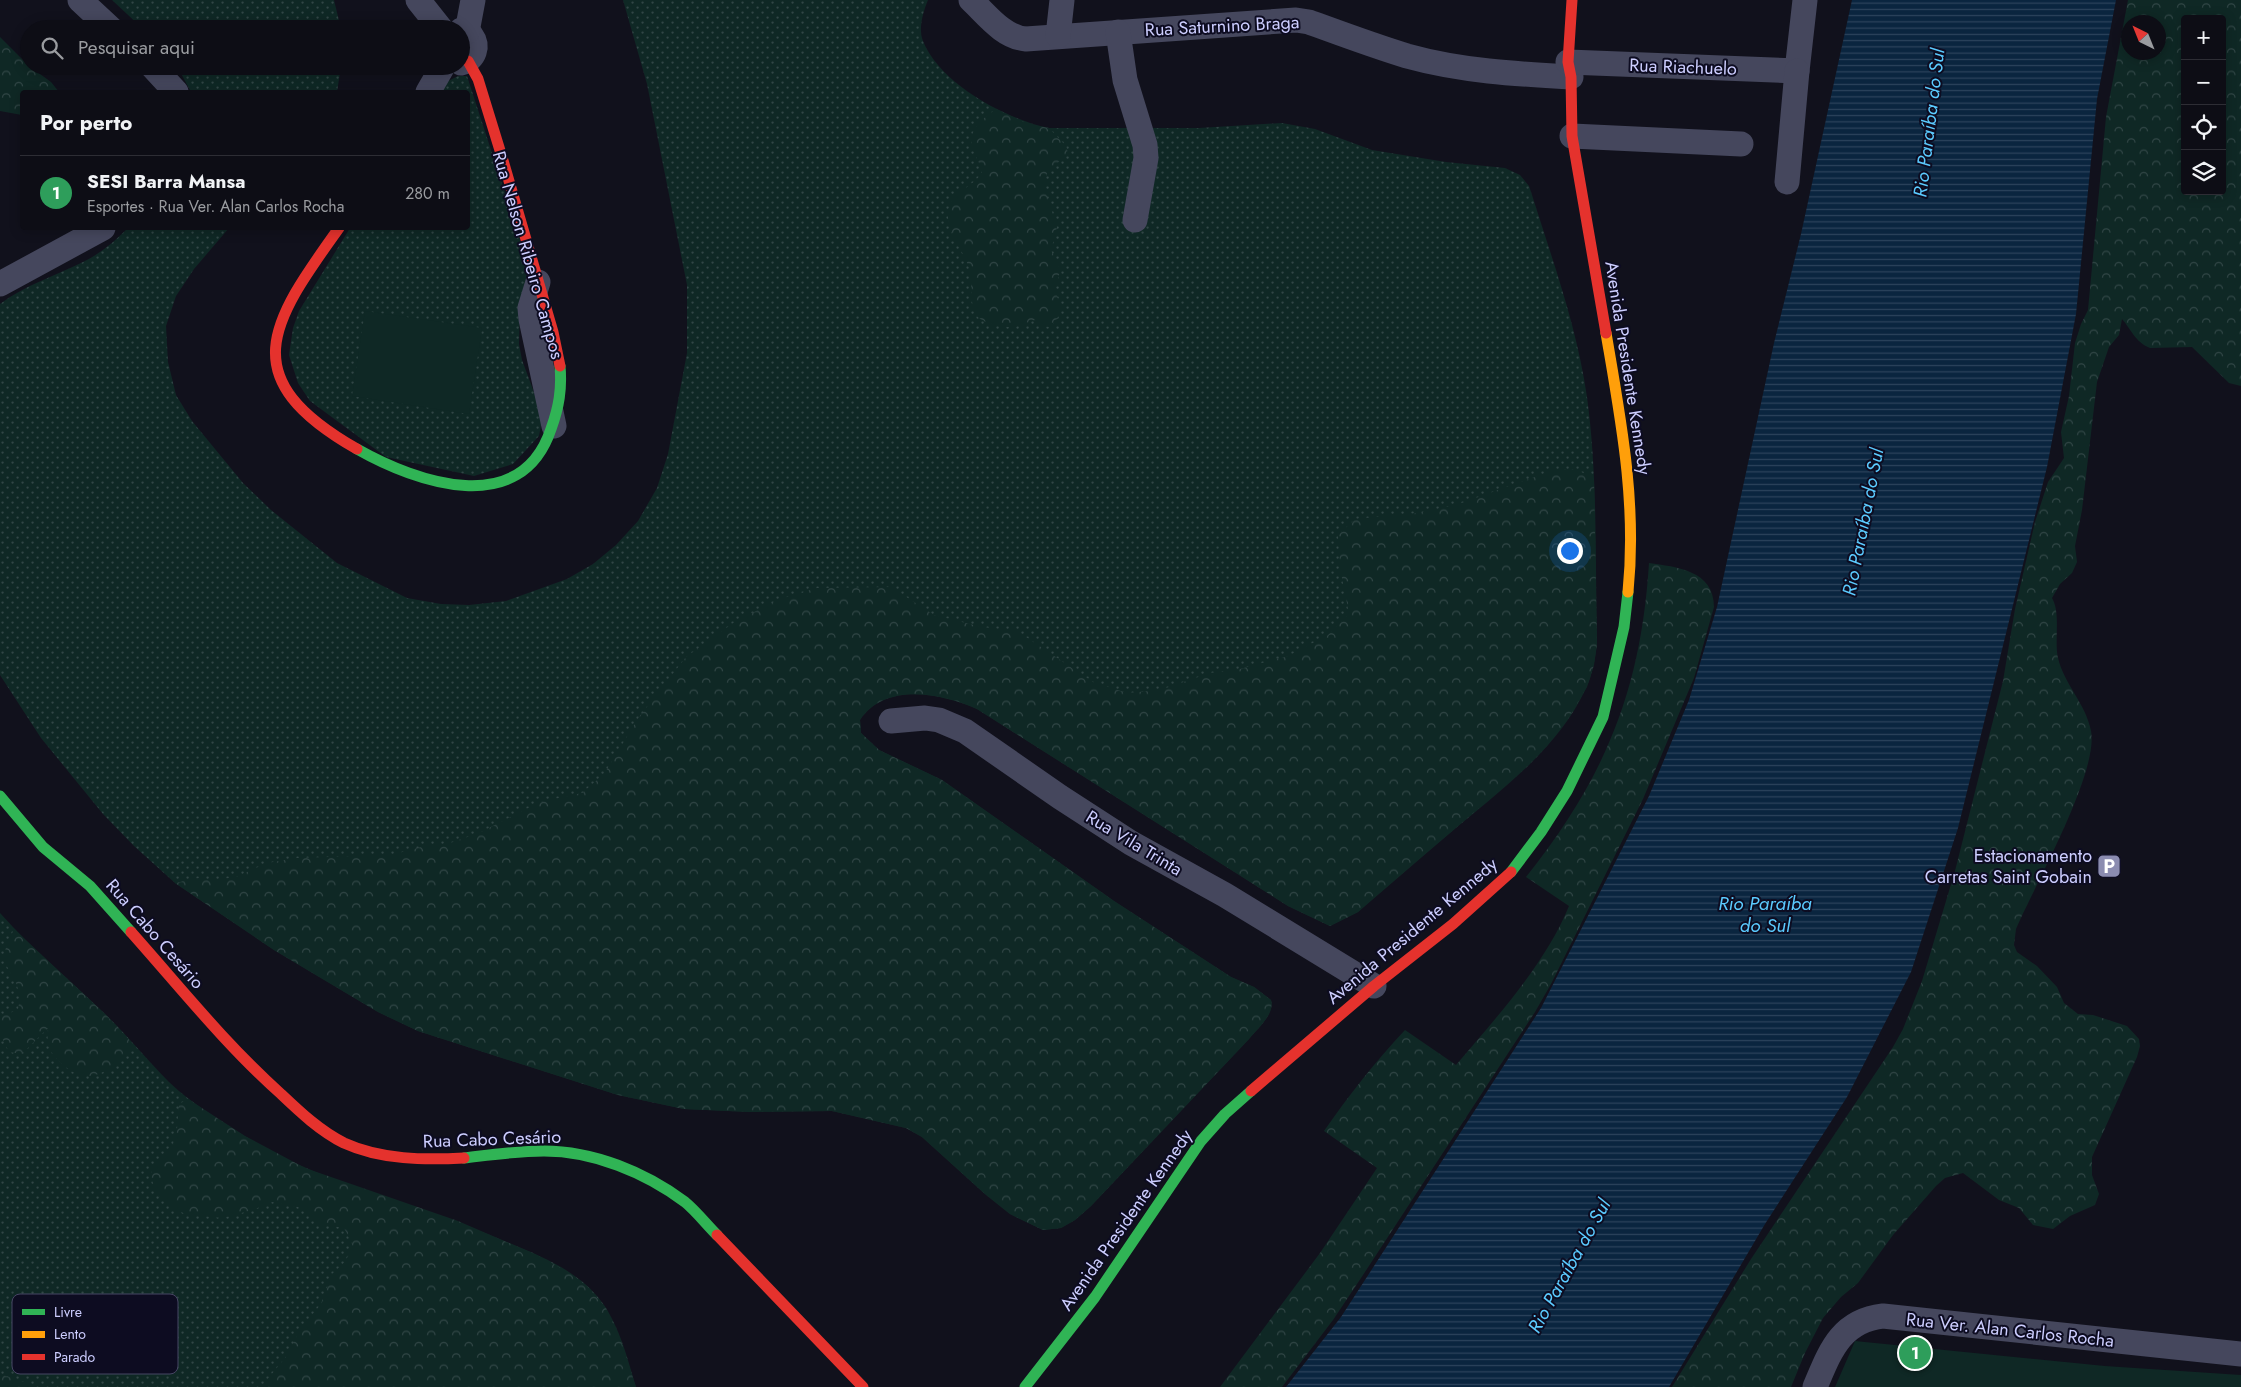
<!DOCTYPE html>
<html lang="pt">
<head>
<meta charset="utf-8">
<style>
  :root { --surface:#0d0d15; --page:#16161e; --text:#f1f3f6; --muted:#9a9ca0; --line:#2d2d34; --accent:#8b8cb0 }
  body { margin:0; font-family:Jost,sans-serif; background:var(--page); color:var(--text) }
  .controls { position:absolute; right:15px; top:15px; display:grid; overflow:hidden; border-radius:5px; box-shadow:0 2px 12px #0003 }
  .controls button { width:45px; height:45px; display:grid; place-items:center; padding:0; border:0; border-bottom:1px solid var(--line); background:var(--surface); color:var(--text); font:25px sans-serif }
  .compass { position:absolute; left:2121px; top:15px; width:45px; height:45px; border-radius:50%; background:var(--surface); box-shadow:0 2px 12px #0003; rotate:317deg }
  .you { position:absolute; left:1569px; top:550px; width:18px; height:18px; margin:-12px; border:4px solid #fff; border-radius:50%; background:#1a73e8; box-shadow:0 0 0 8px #1a73e833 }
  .badge { display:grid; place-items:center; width:32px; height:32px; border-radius:50%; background:var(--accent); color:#fff; font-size:16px; font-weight:700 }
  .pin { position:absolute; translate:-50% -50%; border:2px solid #fff; box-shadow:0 1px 5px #0006 }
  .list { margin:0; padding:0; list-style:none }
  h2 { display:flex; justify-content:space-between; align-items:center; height:65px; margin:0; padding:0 20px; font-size:21px }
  h2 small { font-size:16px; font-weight:400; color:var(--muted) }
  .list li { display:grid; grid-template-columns:32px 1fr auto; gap:15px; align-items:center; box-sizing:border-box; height:75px; padding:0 20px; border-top:1px solid var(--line) }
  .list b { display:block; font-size:19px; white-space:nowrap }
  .list p { margin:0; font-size:16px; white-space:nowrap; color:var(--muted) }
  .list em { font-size:16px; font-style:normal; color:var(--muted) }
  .icon { flex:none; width:28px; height:28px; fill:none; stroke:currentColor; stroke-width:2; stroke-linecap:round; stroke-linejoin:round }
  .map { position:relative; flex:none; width:2241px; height:1387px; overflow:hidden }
  .search { position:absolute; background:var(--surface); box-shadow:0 2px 12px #0003; left:20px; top:20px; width:450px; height:55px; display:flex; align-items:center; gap:12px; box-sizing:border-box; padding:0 18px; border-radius:28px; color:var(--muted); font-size:19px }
  .panel { position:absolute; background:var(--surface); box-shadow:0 2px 12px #0003; left:20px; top:90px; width:450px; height:140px; border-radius:5px }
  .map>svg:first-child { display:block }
</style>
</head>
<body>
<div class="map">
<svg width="2241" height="1387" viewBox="0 0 2241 1387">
  <defs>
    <pattern id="grass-dots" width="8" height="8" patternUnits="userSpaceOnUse" patternTransform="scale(1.25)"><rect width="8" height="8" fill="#0f2825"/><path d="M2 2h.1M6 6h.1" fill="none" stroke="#314646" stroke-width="1.8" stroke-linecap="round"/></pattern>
    <pattern id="forest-crowns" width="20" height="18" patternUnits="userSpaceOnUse" patternTransform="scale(1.25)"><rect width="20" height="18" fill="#0f2825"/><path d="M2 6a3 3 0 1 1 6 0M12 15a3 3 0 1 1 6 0" fill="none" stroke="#314646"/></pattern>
    <pattern id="water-rules" width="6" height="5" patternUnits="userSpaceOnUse" patternTransform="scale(1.25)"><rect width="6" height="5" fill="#0a253f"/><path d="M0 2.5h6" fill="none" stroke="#2c435c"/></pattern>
  </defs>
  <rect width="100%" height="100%" fill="#11111c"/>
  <g fill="url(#grass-dots)">
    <path d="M112,0h222l7,29h-198z"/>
    <path d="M623,0h305c-5,12 -10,29 -5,41 17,43 83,78 126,87h150l83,-5 33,6 57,21 74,12 59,6 15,7 9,11 3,9c21,67 45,132 55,202 11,81 8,165 10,247 -2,14 -4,30 -11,44 -27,60 -86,103 -136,145 -31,26 -62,52 -92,79l-28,14 -42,-20 -311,-197c-36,-16 -92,-27 -117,11l1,13 18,17 63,30 172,121 117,76 23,10 17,13c4,14 -14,29 -22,39l-158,167 -16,14 -14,8 -18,2 -33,-16 -25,-20 -63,-57 -16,-9 -74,-17 -81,1 -67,-3 -66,-14 -200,-64 -40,-19 -104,-62 -99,-67 -41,-37 -31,-32 -62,-76 -41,-63v-371c25,-19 55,-28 83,-42 17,-8 32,-21 45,-34h101l-35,41 -18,27 -10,30 2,36 8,33 16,26 51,62 28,27 66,53 70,35 34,6 28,1 37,-4 61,-22 26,-15 23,-19 22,-24 19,-33 11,-34 19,-101v-68l-40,-201z"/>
    <path d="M177,66h164l-4,26h-146z"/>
    <path d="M458,76h9l62,191 -9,38 -1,39 3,16 16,43 4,17 -3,16 -26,28 -39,12 -88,-19 -76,-56 -12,-18 -9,-28 4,-27 6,-17 51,-83h118v-136h-29l7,-10z"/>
    <path d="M0,913c32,36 70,67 104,100 23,22 43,47 65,69 22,21 49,37 74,53 79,50 174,69 259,105 34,14 71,28 95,56 21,24 30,61 39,91h-636z"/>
  </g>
  <g fill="url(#forest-crowns)" fill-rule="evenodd">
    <path d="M2128,0h113v386l-12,-3 -37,-36 -42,1c-15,-6 -19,-19 -28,-29l-3,16 -10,12 -12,35 -15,128 -7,36 2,16 -5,11 -12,11 -8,14c9,15 2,43 6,60 6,26 28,46 33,73 8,41 -57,156 -75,198l-2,16 3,7 20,14 20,21 7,16 14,11 15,1 34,11 12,13 1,7 -3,11 -45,100v18l7,19 -4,11 -25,11 -17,13 -20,-4 -14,-17 -20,-8 -36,-27 -18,5 -9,8 -43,49 -35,48 -17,14 -18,21 -18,35 -14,34h-119l79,-128 142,-212 10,-18 19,-48 33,-110 48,-190 12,-72 20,-87 13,-40 16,-24 -3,-26 8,-36 6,-53 6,-19 7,-14 18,-193zM2185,19h37v172h-37zM2128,22h30v30h-30z"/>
    <path d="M0,37l29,29 22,16 8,10h-37v23l-22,-4z"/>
    <path d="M996,109l32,15 21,4 17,18 2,7 -21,20 -3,14 13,40 -6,24c12,17 9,21 4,40 6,13 8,27 -6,36l-8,-2 -6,-5c-7,2 -15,6 -22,7 -8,1 -31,-4 -36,-11 -8,-8 -4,-36 -8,-48 -6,-20 -26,-38 -20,-61 5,-17 24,-19 33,-35 -2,-10 -8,-17 -10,-26 -4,-17 12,-28 24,-37z"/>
    <path d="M1557,469h19l18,10 3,165 -3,21 -7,22 -17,29 -23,30 -32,31 -157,135 -28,14 -42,-20 -311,-197c-36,-16 -92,-27 -117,11l1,13 18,17 63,30 172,121 117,76 23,10 17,13c4,14 -14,29 -22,39l-158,167 -16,14 -14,8 -18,2 -33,-16 -25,-20 -63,-57 -16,-9 -74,-17 -81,1 -67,-3 -66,-14 -200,-64 -40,-19 -104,-62 -99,-67 24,-5 16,2 21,-3 31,-14 30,-5 94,-3 34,-9 25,-3 29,-10 61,-31 42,-9 22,-19 35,-57 47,-60 50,-36 44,-22 37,-11 74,-1 43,28 48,12 35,4 76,51 34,11 33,-3 50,-17 30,-4 48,-13 40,-21 21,-21 -9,-46 -2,-33 17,-16 63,-6 38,-8z"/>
    <path d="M1649,563c27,4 65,7 65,44l-20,71 -51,121 -92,185 -16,28 -172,263 -30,45 -51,67h-62l100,-134 57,-85 -53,-37c25,-36 51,-69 81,-101l51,35c40,-47 90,-102 113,-159l-43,-29c79,-99 115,-187 123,-314z"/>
    <path d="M14,929l91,85 31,33c-25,22 -47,44 -76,15 -13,-13 -13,-16 -12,-34l-26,26 -13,-2 -9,-18v-21l6,2 12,-6c7,-30 -17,-38 -13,-57 1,-7 6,-16 9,-23z"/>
    <path d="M188,1099l57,37 60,32 153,53 79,34 31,17 19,14 19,22 15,33 15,46h-375l24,-29 15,-28 21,-26 11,-30 14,-13 6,-17 -8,-16 -24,-4 -22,-17 -26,-5 -19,8 -31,8 -37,-4 -15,-8 -13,-12 -7,-19 7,-14 16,-17 4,-15 2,-25z"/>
    <path d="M0,1374l30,10 4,3h-34z"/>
  </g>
  <g fill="#0f2825">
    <path d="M365,311l117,17 -13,86 -117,-18z"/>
    <path d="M1855,1341l250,25 136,9v12h-406z"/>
  </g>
  <path fill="url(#water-rules)" d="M1852,0h264l-19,99 -21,215 -29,153 -89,361 -47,144 -64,125 -82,127 -96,163h-383l55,-70 200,-309 108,-212 40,-96 28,-93 57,-264 27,-109z"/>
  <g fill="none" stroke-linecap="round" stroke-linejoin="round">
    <g stroke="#45475d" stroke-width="25">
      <path d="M80,0l31,29"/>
      <path d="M418,0l23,29"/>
      <path d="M971,0c16,15 32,37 55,39l270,-19 13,2c33,12 65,24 98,34 54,15 109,18 164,21"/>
      <path d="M461,30l10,5c8,11 4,24 -10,28"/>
      <path d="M467,32l6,-32"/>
      <path d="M1118,32l7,48 20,65 1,13 -11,62"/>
      <path d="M1058,36l4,-36"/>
      <path d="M1568,62l229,9 8,-71"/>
      <path d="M152,66l24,26"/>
      <path d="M428,92l15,-26"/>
      <path d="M1572,136l169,8"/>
      <path d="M1787,182l10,-111"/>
      <path d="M538,282l-8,26 1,11 23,107"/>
      <path d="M0,284l103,-56"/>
      <path d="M891,721l34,-3 14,2 26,11 95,66 71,46 94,52 149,91"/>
      <path d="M1815,1387c15,-35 25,-66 68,-71l358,38"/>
    </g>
    <g stroke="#30b455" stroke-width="11">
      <path d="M357,449c60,34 164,70 194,-20 8,-22 11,-40 9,-63"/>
      <path d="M0,796l43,51 47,39 41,46"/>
      <path d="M1511,872l30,-40 26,-41 36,-74 21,-90 4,-35"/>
      <path d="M464,1158c26,-3 53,-7 80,-7 49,0 101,21 141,51 11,9 21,22 32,33"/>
      <path d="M1025,1387l70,-90 106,-156 24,-27 26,-23"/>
    </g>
    <path stroke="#ff9f0a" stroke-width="11" d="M1606,333c15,88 31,170 22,259"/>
    <g stroke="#e5322d" stroke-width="11">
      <path d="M1572,0l-4,62 3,15 1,59 34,197"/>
      <path d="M468,61l10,18 24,78 51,175 7,34"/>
      <path d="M339,228c-69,96 -106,150 18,221"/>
      <path d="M131,932c49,55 95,113 150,162 19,18 39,37 63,49 37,17 81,17 120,15"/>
      <path d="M1251,1091l123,-105 79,-62 58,-52"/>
      <path d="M717,1235l146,152"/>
    </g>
  </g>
  <defs>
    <g id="parking-square" transform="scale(1.25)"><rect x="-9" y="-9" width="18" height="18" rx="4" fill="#8b8cb0" stroke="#0d0c21"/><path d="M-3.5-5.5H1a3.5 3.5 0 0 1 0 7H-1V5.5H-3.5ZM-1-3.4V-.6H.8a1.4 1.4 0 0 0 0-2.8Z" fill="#fff"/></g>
  </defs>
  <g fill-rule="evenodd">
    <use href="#parking-square" x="2109" y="866"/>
  </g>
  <g text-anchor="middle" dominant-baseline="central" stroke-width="4" stroke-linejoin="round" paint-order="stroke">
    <g font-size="18" fill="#cdceff" stroke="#0d0c21">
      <text transform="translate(1222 26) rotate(-3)">Rua Saturnino Braga</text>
      <text transform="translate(1683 67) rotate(2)">Rua Riachuelo</text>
      <text transform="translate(528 255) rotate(74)">Rua Nelson Ribeiro Campos</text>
      <text transform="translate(1628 368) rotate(81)">Avenida Presidente Kennedy</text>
      <text transform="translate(1134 843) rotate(31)">Rua Vila Trinta</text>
      <text transform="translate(1412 931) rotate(-40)">Avenida Presidente Kennedy</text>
      <text transform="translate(155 934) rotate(49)">Rua Cabo Cesário</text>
      <text transform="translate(492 1139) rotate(-2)">Rua Cabo Cesário</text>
      <text transform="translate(1126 1220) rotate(-55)">Avenida Presidente Kennedy</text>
      <text transform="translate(2010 1330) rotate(6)">Rua Ver. Alan Carlos Rocha</text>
    </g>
    <g font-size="18" fill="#cdceff" stroke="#0d0c21" text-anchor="end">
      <text x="2092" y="856">Estacionamento<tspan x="2092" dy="21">Carretas Saint Gobain</tspan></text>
    </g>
    <g font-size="19" font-style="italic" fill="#5bcbff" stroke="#0d0c21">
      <text transform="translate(1929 123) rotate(-83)">Rio Paraíba do Sul</text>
      <text transform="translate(1863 522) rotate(-79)">Rio Paraíba do Sul</text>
      <text x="1765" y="903">Rio Paraíba<tspan x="1765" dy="22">do Sul</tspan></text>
      <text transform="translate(1569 1266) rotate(-61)">Rio Paraíba do Sul</text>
    </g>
  </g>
  <rect x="12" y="1294" width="166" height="80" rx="8" fill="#0d0c21" stroke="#474664" stroke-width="1"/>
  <rect x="22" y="1309" width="23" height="6" fill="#30b455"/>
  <rect x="22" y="1331" width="23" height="7" fill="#ff9f0a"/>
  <rect x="22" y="1354" width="23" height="6" fill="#e5322d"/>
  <g font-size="14" fill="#cdceff">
    <text x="54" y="1317">Livre</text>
    <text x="54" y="1339">Lento</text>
    <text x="54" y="1362">Parado</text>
  </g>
</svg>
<div class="controls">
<button>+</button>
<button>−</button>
<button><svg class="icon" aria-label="locate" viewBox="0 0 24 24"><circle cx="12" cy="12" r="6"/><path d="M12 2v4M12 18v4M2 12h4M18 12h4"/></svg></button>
<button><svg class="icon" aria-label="layers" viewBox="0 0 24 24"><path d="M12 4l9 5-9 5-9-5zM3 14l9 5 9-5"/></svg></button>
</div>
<svg class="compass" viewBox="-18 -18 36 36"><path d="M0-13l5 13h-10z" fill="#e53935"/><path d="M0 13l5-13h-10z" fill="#9a9ca0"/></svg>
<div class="you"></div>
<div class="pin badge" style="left:1915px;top:1353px;background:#2e9e5b">1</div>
<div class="search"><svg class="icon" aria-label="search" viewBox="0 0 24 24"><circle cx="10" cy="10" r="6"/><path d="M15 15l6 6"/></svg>Pesquisar aqui</div>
<section class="panel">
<h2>Por perto<small></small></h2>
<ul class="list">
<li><span class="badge" style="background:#2e9e5b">1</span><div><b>SESI Barra Mansa</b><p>Esportes · Rua Ver. Alan Carlos Rocha</p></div><em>280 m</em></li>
</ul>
</section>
</div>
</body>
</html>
